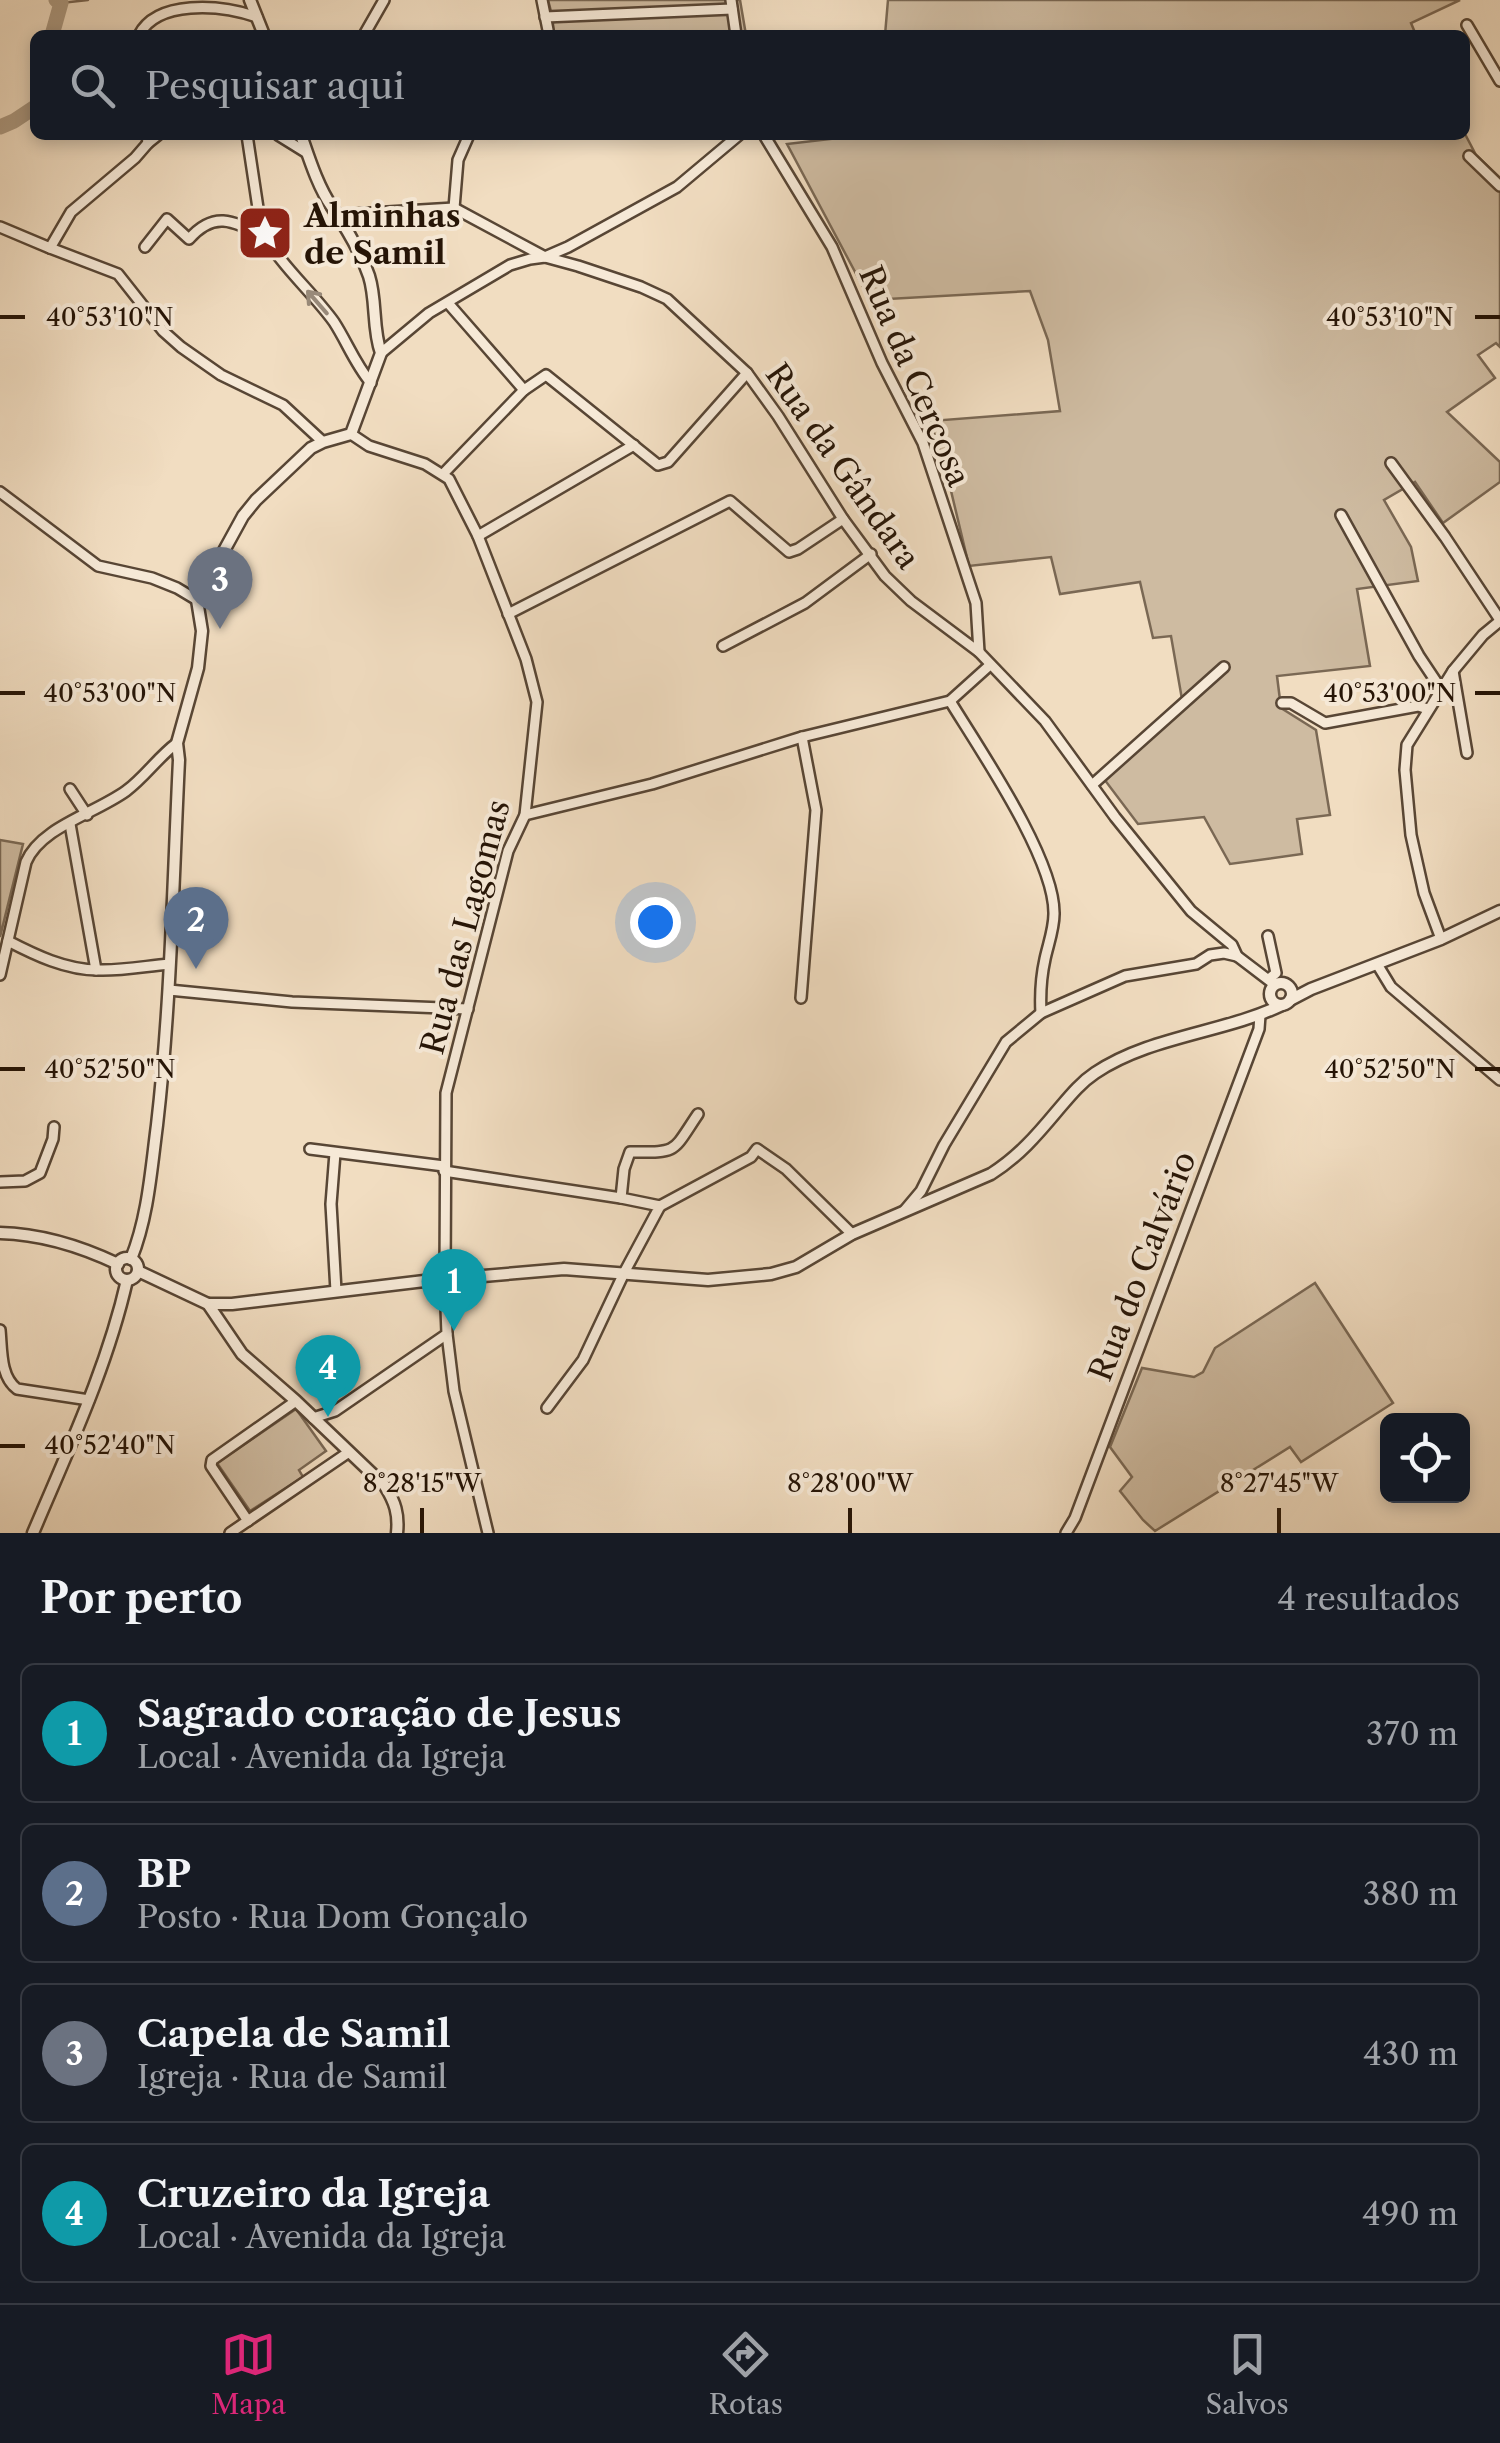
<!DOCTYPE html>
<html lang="pt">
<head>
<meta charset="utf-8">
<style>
  :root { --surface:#171b24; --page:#242831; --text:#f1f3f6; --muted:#9ea1a6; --line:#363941; --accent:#db2777 }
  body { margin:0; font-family:"Libre Caslon Text",serif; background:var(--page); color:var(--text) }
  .controls { position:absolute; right:30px; bottom:30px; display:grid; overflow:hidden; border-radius:15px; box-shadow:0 5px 15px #0003 }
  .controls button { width:90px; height:90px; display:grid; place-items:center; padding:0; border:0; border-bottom:2px solid var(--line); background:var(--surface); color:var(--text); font:50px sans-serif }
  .you { position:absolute; left:655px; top:922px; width:35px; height:35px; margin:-25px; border:8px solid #fff; border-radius:50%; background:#1a73e8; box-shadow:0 0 0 15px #1a73e833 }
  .badge { display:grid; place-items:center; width:65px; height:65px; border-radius:50%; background:var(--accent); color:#fff; font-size:32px; font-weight:700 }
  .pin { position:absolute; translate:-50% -82px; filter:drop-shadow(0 2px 5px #0008) }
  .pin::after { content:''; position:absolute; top:52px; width:35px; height:30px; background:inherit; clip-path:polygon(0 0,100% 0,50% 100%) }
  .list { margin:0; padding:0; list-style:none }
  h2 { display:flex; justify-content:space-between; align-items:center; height:130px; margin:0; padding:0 40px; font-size:42px }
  h2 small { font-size:32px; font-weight:400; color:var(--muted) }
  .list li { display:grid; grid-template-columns:65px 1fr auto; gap:30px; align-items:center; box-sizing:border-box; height:140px; margin:0 20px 20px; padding:0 20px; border:2px solid var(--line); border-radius:15px }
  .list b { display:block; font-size:38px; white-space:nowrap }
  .list p { margin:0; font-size:32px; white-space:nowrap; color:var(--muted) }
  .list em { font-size:32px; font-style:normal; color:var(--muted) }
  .icon { flex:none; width:55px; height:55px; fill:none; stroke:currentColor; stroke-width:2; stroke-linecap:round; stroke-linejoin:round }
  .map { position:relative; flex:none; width:1500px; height:1533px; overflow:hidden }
  .search { position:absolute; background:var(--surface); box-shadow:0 5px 15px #0003; left:30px; right:30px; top:30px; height:110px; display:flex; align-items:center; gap:25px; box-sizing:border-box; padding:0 35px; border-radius:15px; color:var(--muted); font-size:38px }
  .sheet { height:770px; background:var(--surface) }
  nav { display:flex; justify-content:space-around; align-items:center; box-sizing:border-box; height:140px; border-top:2px solid var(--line); background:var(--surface); font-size:28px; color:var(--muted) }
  nav a { display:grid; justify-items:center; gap:5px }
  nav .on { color:var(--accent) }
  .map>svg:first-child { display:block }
</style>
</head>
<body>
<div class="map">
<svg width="1500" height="1533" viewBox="0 0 1500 1533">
  <rect width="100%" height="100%" fill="#f1ddc1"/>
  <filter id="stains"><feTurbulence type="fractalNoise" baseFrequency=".002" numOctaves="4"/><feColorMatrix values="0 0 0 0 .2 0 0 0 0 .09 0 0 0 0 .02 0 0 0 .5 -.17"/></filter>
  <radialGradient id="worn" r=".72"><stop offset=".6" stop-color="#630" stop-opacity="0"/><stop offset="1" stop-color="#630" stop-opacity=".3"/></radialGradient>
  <g fill="#cebba1" stroke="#7a6854" stroke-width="2.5">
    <path d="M548,0h192l6,35h-193v-16z"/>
    <path d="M888,0h572l-49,23 5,12h-531z"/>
    <path d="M1465,134l11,21 24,23v169l-4,-4 -18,12 17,23 -48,34 53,50v20l-57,41 -28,-41 -31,18 27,47 7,34 -61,8 13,77 -93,10 4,32 35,22 14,85 -33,4 5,35 -72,10 -26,-47 -66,7 -34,-45 79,-74 -12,-69 -18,2 -13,-56 -80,12 -9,-37 -82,9 -23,-96 -16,-49 130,-10 -12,-71 -18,-49 -160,9 -83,-156 77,-9z"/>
    <path d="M0,840l23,4 -23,93z"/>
    <path d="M1315,1283l78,120 -92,59 -11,-15 -135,84 -12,-11 -23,-29 12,-14 -22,-30 32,-79 52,9 9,-5 12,-24z"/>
    <path d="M296,1409l30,42 -27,19 4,7 -53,34 -33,-48z"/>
  </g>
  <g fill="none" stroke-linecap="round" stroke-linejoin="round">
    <path stroke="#766450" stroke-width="2.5" d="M61,3l27,-3"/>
    <g stroke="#ac9981" stroke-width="15">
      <path d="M52,35l9,-32 -5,-3"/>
      <path d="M0,127l14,-6 21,-14"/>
    </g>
    <g stroke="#584635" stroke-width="14">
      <g id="minor">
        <path d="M542,0l6,30 -1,5"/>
        <path d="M731,0l5,35"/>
        <path d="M545,17l187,-8"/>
        <path d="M1467,25l33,56"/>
        <path d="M139,35c18,-35 80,-31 118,-18"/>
        <path d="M364,35l20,-35"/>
        <path d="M147,135l1,8 10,-8"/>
        <path d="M247,135l14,93c17,36 50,62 73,94 13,20 21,42 37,61"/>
        <path d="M278,135l29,18"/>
        <path d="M764,135l68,112 50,116 41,80 53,160 3,49"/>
        <path d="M1469,156l31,30"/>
        <path d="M454,208l4,-48 11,-25"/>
        <path d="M341,217l13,-3 100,-6 91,49 23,-10 109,-60 62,-52"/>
        <path d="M0,227l50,21 21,-36 64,-54 13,-15"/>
        <path d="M145,247l22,-28 22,20c26,-30 46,-17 76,-2"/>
        <path d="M50,248l68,26 45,57 18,16 40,28 62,30 40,37"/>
        <path d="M448,303l76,87"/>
        <path d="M381,353l48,-40 81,-48 20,-6 15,-2 33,9 63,21 26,12 80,74 31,43 65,103 42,57 26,25 68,51 66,69 70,96 76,94 41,34 5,11 38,29"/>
        <path d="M351,434l18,12 56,18 24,15 29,57 48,123 11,43 -12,113 -17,36 -62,242 -1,182"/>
        <path d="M1391,463l54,74 55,83"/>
        <path d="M443,474l81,-84 22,-15 112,90 10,-3 79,-89"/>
        <path d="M0,492l98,74 54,12 25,10 20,12"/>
        <path d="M1341,515l78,141 22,33"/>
        <path d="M478,536l156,-91"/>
        <path d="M508,614l222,-113 59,51 9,-3 45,-30"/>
        <path d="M723,646l82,-43 66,-49"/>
        <path d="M1453,671l14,82"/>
        <path d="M950,701c30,49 105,158 104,213 0,15 -6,31 -9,45 -4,18 -5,36 -4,54"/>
        <path d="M1282,703h9l34,20 93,-17 10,3"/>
        <path d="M1092,785l132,-118"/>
        <path d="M70,789l17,26"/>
        <path d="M525,815l127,-31 150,-47 148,-36 40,-36"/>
        <path d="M70,824l26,146"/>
        <path d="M1268,936l8,37 -7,6"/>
        <path d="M1441,939l-17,-46 -13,-58 -6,-65 2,-25 46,-74 30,-36 17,-14"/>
        <path d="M8,941c27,14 58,29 90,29 23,1 48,-4 71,-6"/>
        <path d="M1377,964l14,23 109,93"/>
        <path d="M0,975l26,-113c15,-35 68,-48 100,-71 19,-14 32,-34 51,-48"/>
        <path d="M169,990l123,12 176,7"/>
        <path d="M801,998l15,-188 -14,-73"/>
        <path d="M310,1149l134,17"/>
        <path d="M335,1153l-4,51 5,87"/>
        <path d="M444,1171l177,27"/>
        <path d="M0,1182l25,-1 15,-8 13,-34 1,-12"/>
        <path d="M660,1206l91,-49 6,-8 29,20 66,65"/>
        <path d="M905,1210l16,-19 23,-46 62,-103 35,-29 84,-37 71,-12 14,-9 14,-2 13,3"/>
        <path d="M0,1330c2,20 0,46 17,59l72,11"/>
        <path d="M447,1334l7,57 34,142"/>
        <path d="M547,1408l36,-48 41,-87 36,-67 -39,-8 3,-29 6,-17c49,0 41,2 68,-38"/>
        <path d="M313,1418l22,-7 112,-77 -2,-52"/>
        <path d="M248,1521l-37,-55 1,-6 84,-59"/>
        <path d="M230,1533l119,-81"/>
        <path d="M1066,1533l9,-15 184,-489 1,-14"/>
      </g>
    </g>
    <g stroke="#584635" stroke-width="15">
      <g id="tertiary">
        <path d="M250,0l14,35"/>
        <circle cx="1281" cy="994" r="11"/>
        <path d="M1290,1000l21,-11 130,-50 59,-28"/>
        <path d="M0,1233c42,1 80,13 118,31"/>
        <circle cx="127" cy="1269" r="11"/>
        <path d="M131,1259c17,-42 20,-88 26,-134 14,-121 16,-243 22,-365l-2,-17 21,-75 4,-37 -5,-31 46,-84 13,-16 55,-52 12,-6 28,-8 30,-81c-9,-25 -4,-52 -12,-77 -9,-26 -22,-47 -37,-69 -14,-20 -23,-49 -31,-72"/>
        <path d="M138,1271l70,33 34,50 54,47 89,85c10,16 14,28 12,47"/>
        <path d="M448,1279l116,-10 144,11 63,-6 25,-7 56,-33 139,-60c27,-17 46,-39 66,-63 12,-14 23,-28 38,-38 55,-37 128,-40 187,-68"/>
        <path d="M208,1304h24l209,-25"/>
        <path d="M33,1533c35,-83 74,-165 94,-253"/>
      </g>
    </g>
    <use href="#minor" stroke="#f6e9d7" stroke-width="9"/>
    <use href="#tertiary" stroke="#f6e9d7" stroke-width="10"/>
  </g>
  <defs><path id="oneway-shaft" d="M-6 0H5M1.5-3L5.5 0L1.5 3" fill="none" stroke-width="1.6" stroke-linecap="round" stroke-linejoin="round" transform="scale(2.5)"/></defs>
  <use stroke="#988979" href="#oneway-shaft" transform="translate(317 302) rotate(-131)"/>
  <path fill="none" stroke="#251406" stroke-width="4" d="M0,317h25M1475,317h25M0,693h25M1475,693h25M0,1069h25M1475,1069h25M0,1446h25M422,1508v25M850,1508v25M1279,1508v25"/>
  <defs>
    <g id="sight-square" transform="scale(2.875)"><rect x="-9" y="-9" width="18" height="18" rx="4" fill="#8f2418" stroke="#f6e9d7"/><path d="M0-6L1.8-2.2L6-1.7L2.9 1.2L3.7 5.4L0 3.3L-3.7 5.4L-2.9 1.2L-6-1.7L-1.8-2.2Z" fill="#fff"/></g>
  </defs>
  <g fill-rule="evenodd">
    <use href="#sight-square" x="265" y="233"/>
  </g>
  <g text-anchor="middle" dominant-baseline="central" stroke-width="8" stroke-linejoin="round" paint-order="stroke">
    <g font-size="32" font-weight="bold" fill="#251406" stroke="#f6e9d7" text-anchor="start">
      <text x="304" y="215">Alminhas<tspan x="304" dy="37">de Samil</tspan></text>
    </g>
    <g font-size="32" fill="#251406" stroke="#f6e9d7">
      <text transform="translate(915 376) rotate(67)">Rua da Cercosa</text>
      <text transform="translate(843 466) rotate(55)">Rua da Gândara</text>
      <text transform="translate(465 927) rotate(-75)">Rua das Lagomas</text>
      <text transform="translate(1142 1266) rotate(-69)">Rua do Calvário</text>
    </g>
  </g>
  <g font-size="25" text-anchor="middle" fill="#251406" stroke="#f6e9d7" stroke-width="8" stroke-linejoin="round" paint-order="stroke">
    <text x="110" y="326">40°53'10"N</text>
    <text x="1390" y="326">40°53'10"N</text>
    <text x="110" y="702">40°53'00"N</text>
    <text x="1390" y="702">40°53'00"N</text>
    <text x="110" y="1078">40°52'50"N</text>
    <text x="1390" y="1078">40°52'50"N</text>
    <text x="110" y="1454">40°52'40"N</text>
    <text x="422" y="1492">8°28'15"W</text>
    <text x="850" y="1492">8°28'00"W</text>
    <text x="1279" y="1492">8°27'45"W</text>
  </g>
  <rect width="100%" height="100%" filter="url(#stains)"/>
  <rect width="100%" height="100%" fill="url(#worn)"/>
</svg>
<div class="controls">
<button><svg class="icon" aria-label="locate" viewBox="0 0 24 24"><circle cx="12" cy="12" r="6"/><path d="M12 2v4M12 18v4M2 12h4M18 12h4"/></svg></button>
</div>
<div class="you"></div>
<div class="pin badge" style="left:454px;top:1331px;background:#0f9aa8">1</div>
<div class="pin badge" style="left:196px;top:969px;background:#5c6f8a">2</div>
<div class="pin badge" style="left:220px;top:629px;background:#6b7280">3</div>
<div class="pin badge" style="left:328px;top:1417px;background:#0f9aa8">4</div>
<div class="search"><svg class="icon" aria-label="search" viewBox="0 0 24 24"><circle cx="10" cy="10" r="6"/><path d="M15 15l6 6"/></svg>Pesquisar aqui</div>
</div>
<section class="sheet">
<h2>Por perto<small>4 resultados</small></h2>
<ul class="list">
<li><span class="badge" style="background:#0f9aa8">1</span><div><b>Sagrado coração de Jesus</b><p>Local · Avenida da Igreja</p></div><em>370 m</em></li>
<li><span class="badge" style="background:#5c6f8a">2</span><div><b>BP</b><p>Posto · Rua Dom Gonçalo</p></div><em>380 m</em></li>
<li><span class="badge" style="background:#6b7280">3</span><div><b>Capela de Samil</b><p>Igreja · Rua de Samil</p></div><em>430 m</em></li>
<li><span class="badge" style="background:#0f9aa8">4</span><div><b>Cruzeiro da Igreja</b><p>Local · Avenida da Igreja</p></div><em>490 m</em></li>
</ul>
</section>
<nav>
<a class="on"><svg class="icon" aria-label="map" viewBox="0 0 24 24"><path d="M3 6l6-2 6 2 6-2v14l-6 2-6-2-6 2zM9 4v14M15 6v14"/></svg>Mapa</a>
<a><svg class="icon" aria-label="directions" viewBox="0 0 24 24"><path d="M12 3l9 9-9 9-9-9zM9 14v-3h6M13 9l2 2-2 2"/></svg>Rotas</a>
<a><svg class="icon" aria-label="saved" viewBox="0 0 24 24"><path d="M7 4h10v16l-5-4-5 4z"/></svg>Salvos</a>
</nav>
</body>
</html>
